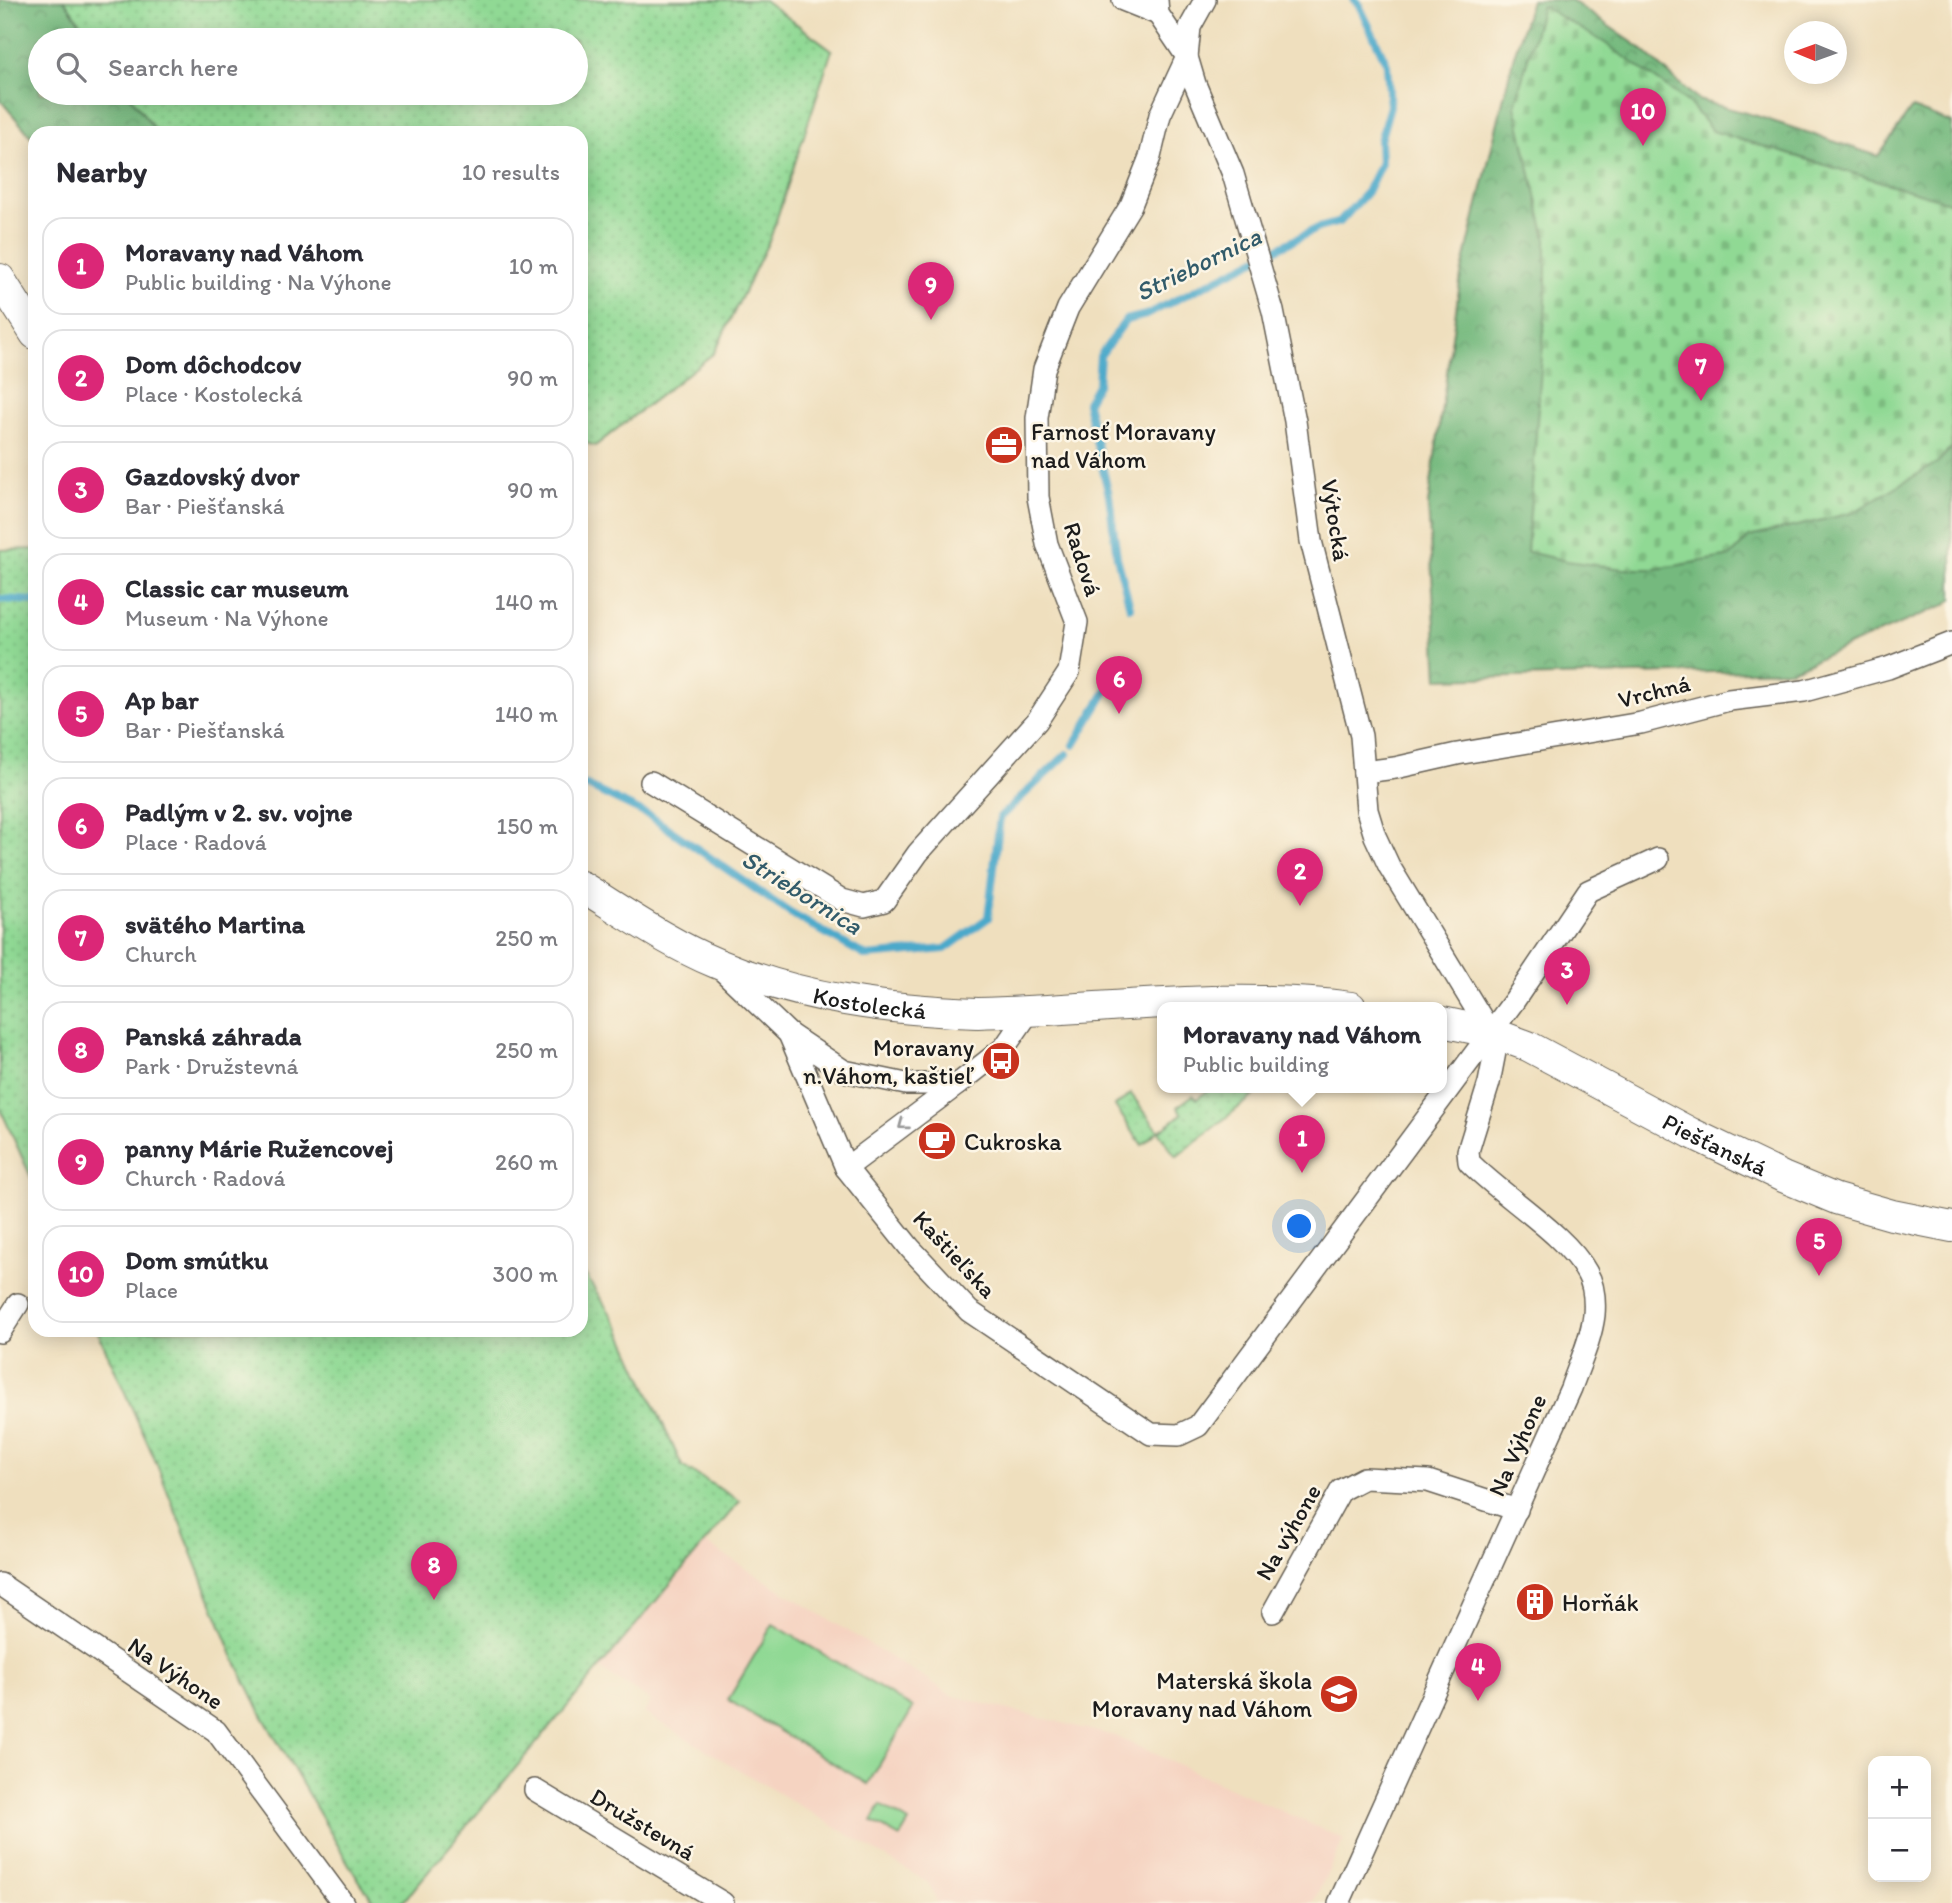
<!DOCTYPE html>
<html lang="en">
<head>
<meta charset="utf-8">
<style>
  :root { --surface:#fff; --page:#f2f2f3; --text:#2b2b33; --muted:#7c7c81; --line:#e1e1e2; --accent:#db2777 }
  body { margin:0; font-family:Itim,sans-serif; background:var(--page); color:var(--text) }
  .controls { position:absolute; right:21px; bottom:21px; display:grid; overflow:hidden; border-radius:14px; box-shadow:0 4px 18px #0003 }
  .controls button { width:63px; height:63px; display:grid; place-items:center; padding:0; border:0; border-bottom:2px solid var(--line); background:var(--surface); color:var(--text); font:35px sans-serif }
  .compass { position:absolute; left:1784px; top:21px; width:63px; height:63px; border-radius:50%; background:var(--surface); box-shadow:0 4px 18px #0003; rotate:271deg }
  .you { position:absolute; left:1300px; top:1227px; width:24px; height:24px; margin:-18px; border:5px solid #fff; border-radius:50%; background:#1a73e8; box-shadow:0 0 0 10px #1a73e833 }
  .badge { display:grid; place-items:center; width:46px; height:46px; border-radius:50%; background:var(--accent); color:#fff; font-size:23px; font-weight:700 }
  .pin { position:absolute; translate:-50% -58px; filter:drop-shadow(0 2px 4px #0008) }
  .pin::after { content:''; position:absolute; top:37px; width:24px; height:21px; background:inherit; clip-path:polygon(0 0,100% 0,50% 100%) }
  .popup { position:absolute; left:1157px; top:1002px; width:290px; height:91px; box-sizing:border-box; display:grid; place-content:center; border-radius:14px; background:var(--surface); filter:drop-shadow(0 2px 5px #0005); font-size:23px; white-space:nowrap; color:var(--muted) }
  .popup b { font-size:26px; color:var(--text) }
  .popup::after { content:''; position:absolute; left:50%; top:100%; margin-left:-14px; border:14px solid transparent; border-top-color:var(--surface) }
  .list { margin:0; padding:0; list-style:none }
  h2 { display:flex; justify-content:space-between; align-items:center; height:91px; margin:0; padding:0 28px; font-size:30px }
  h2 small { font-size:23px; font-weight:400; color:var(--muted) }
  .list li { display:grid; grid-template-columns:46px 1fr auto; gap:21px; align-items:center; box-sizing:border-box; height:98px; margin:0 14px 14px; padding:0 14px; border:2px solid var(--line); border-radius:21px }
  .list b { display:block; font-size:26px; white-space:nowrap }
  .list p { margin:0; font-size:23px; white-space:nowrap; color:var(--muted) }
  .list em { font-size:23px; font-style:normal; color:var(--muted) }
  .icon { flex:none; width:38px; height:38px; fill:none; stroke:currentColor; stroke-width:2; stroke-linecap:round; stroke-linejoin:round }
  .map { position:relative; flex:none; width:1952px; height:1903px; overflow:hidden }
  .search { position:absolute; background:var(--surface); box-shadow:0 4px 18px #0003; left:28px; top:28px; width:560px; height:77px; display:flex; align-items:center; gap:18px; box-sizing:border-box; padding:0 24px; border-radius:38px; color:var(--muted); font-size:26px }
  .panel { position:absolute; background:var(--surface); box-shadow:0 4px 18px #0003; left:28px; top:126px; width:560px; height:1211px; border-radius:21px }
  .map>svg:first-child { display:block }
</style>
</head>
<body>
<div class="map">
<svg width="1952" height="1903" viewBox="0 0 1952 1903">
  <defs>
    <pattern id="green-dots" width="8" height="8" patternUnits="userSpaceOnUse" patternTransform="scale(1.75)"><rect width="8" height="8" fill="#90d994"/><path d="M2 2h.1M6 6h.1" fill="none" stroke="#7cba7f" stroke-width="1.8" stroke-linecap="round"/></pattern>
    <pattern id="forest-crowns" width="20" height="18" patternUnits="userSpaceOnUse" patternTransform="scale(1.75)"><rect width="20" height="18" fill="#74b97e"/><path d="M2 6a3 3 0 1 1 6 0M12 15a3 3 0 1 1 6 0" fill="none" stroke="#649e6c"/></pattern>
    <pattern id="cemetery-stones" width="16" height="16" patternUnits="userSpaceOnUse" patternTransform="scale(1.75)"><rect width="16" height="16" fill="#90d994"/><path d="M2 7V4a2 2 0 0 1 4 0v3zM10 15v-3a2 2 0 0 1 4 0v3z" fill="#7cba7f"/></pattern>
  </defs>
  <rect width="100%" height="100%" fill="#fcf5e5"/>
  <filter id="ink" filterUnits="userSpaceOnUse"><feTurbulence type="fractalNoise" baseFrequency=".0143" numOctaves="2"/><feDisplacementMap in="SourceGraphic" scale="14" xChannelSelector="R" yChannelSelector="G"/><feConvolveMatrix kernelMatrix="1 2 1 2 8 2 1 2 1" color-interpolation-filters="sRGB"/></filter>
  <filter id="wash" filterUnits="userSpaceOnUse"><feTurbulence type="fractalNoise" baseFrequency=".00686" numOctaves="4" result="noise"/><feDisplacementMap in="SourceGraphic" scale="28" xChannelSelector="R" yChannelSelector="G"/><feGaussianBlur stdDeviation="1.57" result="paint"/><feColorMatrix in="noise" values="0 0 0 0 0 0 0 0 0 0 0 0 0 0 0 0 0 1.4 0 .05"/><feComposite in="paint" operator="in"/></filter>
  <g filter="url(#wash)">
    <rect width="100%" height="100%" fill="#efdfbe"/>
    <path fill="#f5d3c1" d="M705,1543l248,153 162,40 229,103 -31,64h-375l-11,-21 -283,-169 7,-12 -51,-32z"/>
    <g fill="url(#green-dots)" stroke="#567a58" stroke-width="2">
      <path d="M64,0h700l68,50 -62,189 -56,114 -119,93 -14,-5v-308h-424l-29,-40h448v-53h-484z"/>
      <path d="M35,549v637l-35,-78v-558z"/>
      <path d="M1212,1087h41l4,6 -81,64 -18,-26 -16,14 -27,-39 16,-12 28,37 23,-17 -5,-7 16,-12 4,4z"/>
      <path d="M581,1268l38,59 63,139 58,35 -338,402h-27l-21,-30 -92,-158 -28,-57 -81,-203 -56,-125h484z"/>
    </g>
    <g fill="url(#forest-crowns)" stroke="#486a4d" stroke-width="2">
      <path d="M0,0h64l28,40h-52v53h88l29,40h-122v8l-35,-41z"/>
      <path d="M1531,0h40l68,47 59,53 59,16 121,40 34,-48 40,15v476l-7,6 -154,65 -353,9 -10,-175 33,-229 52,-216z"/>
    </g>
    <path fill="url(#cemetery-stones)" stroke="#567a58" stroke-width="2" d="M1542,6l63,37 84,60 23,28 240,72v244l-14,15 -86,51 -103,24 -18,19 -75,13h-33l-56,-8 -40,-9 19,-249v-65l-31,-132z"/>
    <g fill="#90d994" stroke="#567a58" stroke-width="2">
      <path d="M773,1624l140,84 -45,76 -140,-84z"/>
      <path d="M881,1805l28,17 -9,15 -28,-16z"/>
    </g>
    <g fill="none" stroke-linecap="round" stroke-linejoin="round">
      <g stroke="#4ca9ca" stroke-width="8">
        <path d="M0,599l35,2"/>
        <path d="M1130,607l-13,-50 -8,-62 -22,-92 11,-20 2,-27 26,-36 20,-5 172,-87 22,-6 27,-30 14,-29 -1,-22 10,-35 -3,-42 -29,-61 -4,-3"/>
        <path d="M1074,745l40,-67"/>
        <path d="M581,783l69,33 140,97 76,43 79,-7 43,-31 12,-101 67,-63"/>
      </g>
    </g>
  </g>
  <g filter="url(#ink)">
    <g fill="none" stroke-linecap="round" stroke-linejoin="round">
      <g stroke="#666055" stroke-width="24">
        <g id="minor">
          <path d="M1123,0l35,14"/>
          <path d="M1157,0l1,14 29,43"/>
          <path d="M1205,0l-15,27 -3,30 8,27 38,90 40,137 22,110 16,120 50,195 6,74 8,26 14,30 101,166 5,20 -6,31 -21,68 1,11c33,34 97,72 118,111 7,12 8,29 7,42 -3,25 -15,50 -23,73l-232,515"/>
          <path d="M1364,772l31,-4 62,-14 184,-31 88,-23 75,-9 84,-23 64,-25"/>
          <path d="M651,782l191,118 22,6 20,-5 34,-48 119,-132 32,-49 8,-50 -30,-78 -9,-47 -1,-79 7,-49 24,-61 63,-103 19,-48 10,-42 27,-58"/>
          <path d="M721,969l68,65 57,134 64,80 59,63 182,123 28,1 19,-9 316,-425 74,-110 70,-32"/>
          <path d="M789,1034l55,37 62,13h52l46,-36 25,-36"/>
          <path d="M846,1168l112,-84"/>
          <path d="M0,1332l18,-28"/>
          <path d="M0,1584l216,147 127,172"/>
          <path d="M1273,1612l68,-122 23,-12 64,3 89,29"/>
          <path d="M535,1790l188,113"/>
        </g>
      </g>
      <g stroke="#666055" stroke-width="32">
        <g id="secondary">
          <path d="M0,279l35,55"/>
          <path id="s1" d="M581,886c44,27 87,57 135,77 83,35 172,47 262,50 125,-3 249,-22 373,-6"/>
          <path id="s2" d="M1442,1022l48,10 38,14 163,87 92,44 53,22 56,16 60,12"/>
        </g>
      </g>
      <use href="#minor" stroke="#fff" stroke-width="21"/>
      <use href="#secondary" stroke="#fff" stroke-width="30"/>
    </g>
    <defs><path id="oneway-chevron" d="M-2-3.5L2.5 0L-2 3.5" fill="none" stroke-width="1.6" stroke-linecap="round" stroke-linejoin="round" transform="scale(1.75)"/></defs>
    <use stroke="#999" href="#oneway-chevron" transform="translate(903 1125) rotate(143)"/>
  </g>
  <defs>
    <g id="office-disc" transform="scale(2.0125)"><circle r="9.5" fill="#c8321e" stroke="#fcf5e5"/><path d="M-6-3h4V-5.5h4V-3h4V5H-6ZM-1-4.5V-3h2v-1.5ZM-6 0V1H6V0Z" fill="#fff"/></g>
    <g id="bus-disc" transform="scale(2.0125)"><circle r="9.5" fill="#c8321e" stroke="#fcf5e5"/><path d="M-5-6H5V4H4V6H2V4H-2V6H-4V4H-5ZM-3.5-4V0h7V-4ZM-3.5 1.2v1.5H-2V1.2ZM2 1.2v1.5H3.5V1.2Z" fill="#fff"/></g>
    <g id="cafe-disc" transform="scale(2.0125)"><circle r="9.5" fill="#c8321e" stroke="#fcf5e5"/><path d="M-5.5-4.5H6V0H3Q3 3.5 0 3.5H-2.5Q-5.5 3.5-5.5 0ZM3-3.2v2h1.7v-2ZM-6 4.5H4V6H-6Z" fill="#fff"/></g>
    <g id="building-disc" transform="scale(2.0125)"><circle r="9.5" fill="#c8321e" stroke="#fcf5e5"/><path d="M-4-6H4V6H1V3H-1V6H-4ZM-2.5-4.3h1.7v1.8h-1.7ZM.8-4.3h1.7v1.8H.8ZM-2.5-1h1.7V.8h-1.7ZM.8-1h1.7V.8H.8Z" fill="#fff"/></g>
    <g id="school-disc" transform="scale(2.0125)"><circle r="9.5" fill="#c8321e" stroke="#fcf5e5"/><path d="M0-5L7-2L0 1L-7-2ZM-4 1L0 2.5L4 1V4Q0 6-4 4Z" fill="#fff"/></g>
  </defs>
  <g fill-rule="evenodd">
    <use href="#office-disc" x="1004" y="445"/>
    <use href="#bus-disc" x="1001" y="1061"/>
    <use href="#cafe-disc" x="937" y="1141"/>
    <use href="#building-disc" x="1535" y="1602"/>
    <use href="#school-disc" x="1339" y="1694"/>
  </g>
  <g text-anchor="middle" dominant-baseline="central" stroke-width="5" stroke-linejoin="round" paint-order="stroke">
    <g font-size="24" fill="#1c1c1c" stroke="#fcf5e5" text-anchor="start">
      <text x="1031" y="431">Farnosť Moravany<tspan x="1031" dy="28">nad Váhom</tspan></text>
      <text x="974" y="1047" text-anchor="end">Moravany<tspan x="974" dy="28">n.Váhom, kaštieľ</tspan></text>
      <text x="964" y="1141">Cukroska</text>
      <text x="1562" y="1602">Horňák</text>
      <text x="1312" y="1680" text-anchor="end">Materská škola<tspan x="1312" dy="28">Moravany nad Váhom</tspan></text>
    </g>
    <g font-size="24" fill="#1c1c1c" stroke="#fcf5e5">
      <text transform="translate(1336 520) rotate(81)">Výtocká</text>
      <text transform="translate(1083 559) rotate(72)">Radová</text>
      <text transform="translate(1654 691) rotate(-14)">Vrchná</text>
      <text stroke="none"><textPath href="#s1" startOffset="315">Kostolecká</textPath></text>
      <text stroke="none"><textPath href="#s2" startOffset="301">Piešťanská</textPath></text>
      <text transform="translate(955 1254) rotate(47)">Kaštieľska</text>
      <text transform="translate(1517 1445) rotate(-66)">Na Výhone</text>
      <text transform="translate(1288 1532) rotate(-60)">Na výhone</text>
      <text transform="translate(176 1673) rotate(34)">Na Výhone</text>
      <text transform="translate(643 1824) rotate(31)">Družstevná</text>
    </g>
    <g font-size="26" font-style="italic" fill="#325b6a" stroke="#fcf5e5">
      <text transform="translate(1198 264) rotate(-26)">Striebornica</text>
      <text transform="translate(802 892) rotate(32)">Striebornica</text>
    </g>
  </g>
</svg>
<div class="controls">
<button>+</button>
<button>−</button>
</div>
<svg class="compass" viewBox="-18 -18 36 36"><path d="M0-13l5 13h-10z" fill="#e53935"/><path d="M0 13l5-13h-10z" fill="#7c7c81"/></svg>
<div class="you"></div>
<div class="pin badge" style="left:1302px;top:1173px">1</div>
<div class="popup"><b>Moravany nad Váhom</b>Public building</div>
<div class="pin badge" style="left:1300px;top:906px">2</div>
<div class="pin badge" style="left:1567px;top:1005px">3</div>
<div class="pin badge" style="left:1478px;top:1701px">4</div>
<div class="pin badge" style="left:1819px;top:1276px">5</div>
<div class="pin badge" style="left:1119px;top:714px">6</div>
<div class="pin badge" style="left:1701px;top:401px">7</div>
<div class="pin badge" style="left:434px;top:1600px">8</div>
<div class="pin badge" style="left:931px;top:320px">9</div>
<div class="pin badge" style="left:1643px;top:146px">10</div>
<div class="search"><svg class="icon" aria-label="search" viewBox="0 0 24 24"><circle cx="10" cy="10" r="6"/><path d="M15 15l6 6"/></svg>Search here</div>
<section class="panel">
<h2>Nearby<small>10 results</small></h2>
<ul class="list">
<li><span class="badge">1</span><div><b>Moravany nad Váhom</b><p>Public building · Na Výhone</p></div><em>10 m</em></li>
<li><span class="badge">2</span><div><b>Dom dôchodcov</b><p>Place · Kostolecká</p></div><em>90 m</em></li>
<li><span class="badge">3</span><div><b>Gazdovský dvor</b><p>Bar · Piešťanská</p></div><em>90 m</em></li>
<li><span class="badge">4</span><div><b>Classic car museum</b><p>Museum · Na Výhone</p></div><em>140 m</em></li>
<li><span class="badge">5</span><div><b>Ap bar</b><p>Bar · Piešťanská</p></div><em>140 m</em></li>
<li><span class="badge">6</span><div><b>Padlým v 2. sv. vojne</b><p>Place · Radová</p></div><em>150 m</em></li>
<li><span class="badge">7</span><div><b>svätého Martina</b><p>Church</p></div><em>250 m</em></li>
<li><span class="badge">8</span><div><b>Panská záhrada</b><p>Park · Družstevná</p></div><em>250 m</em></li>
<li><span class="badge">9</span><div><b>panny Márie Ružencovej</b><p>Church · Radová</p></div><em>260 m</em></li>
<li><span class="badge">10</span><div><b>Dom smútku</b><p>Place</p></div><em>300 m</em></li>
</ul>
</section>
</div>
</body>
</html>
